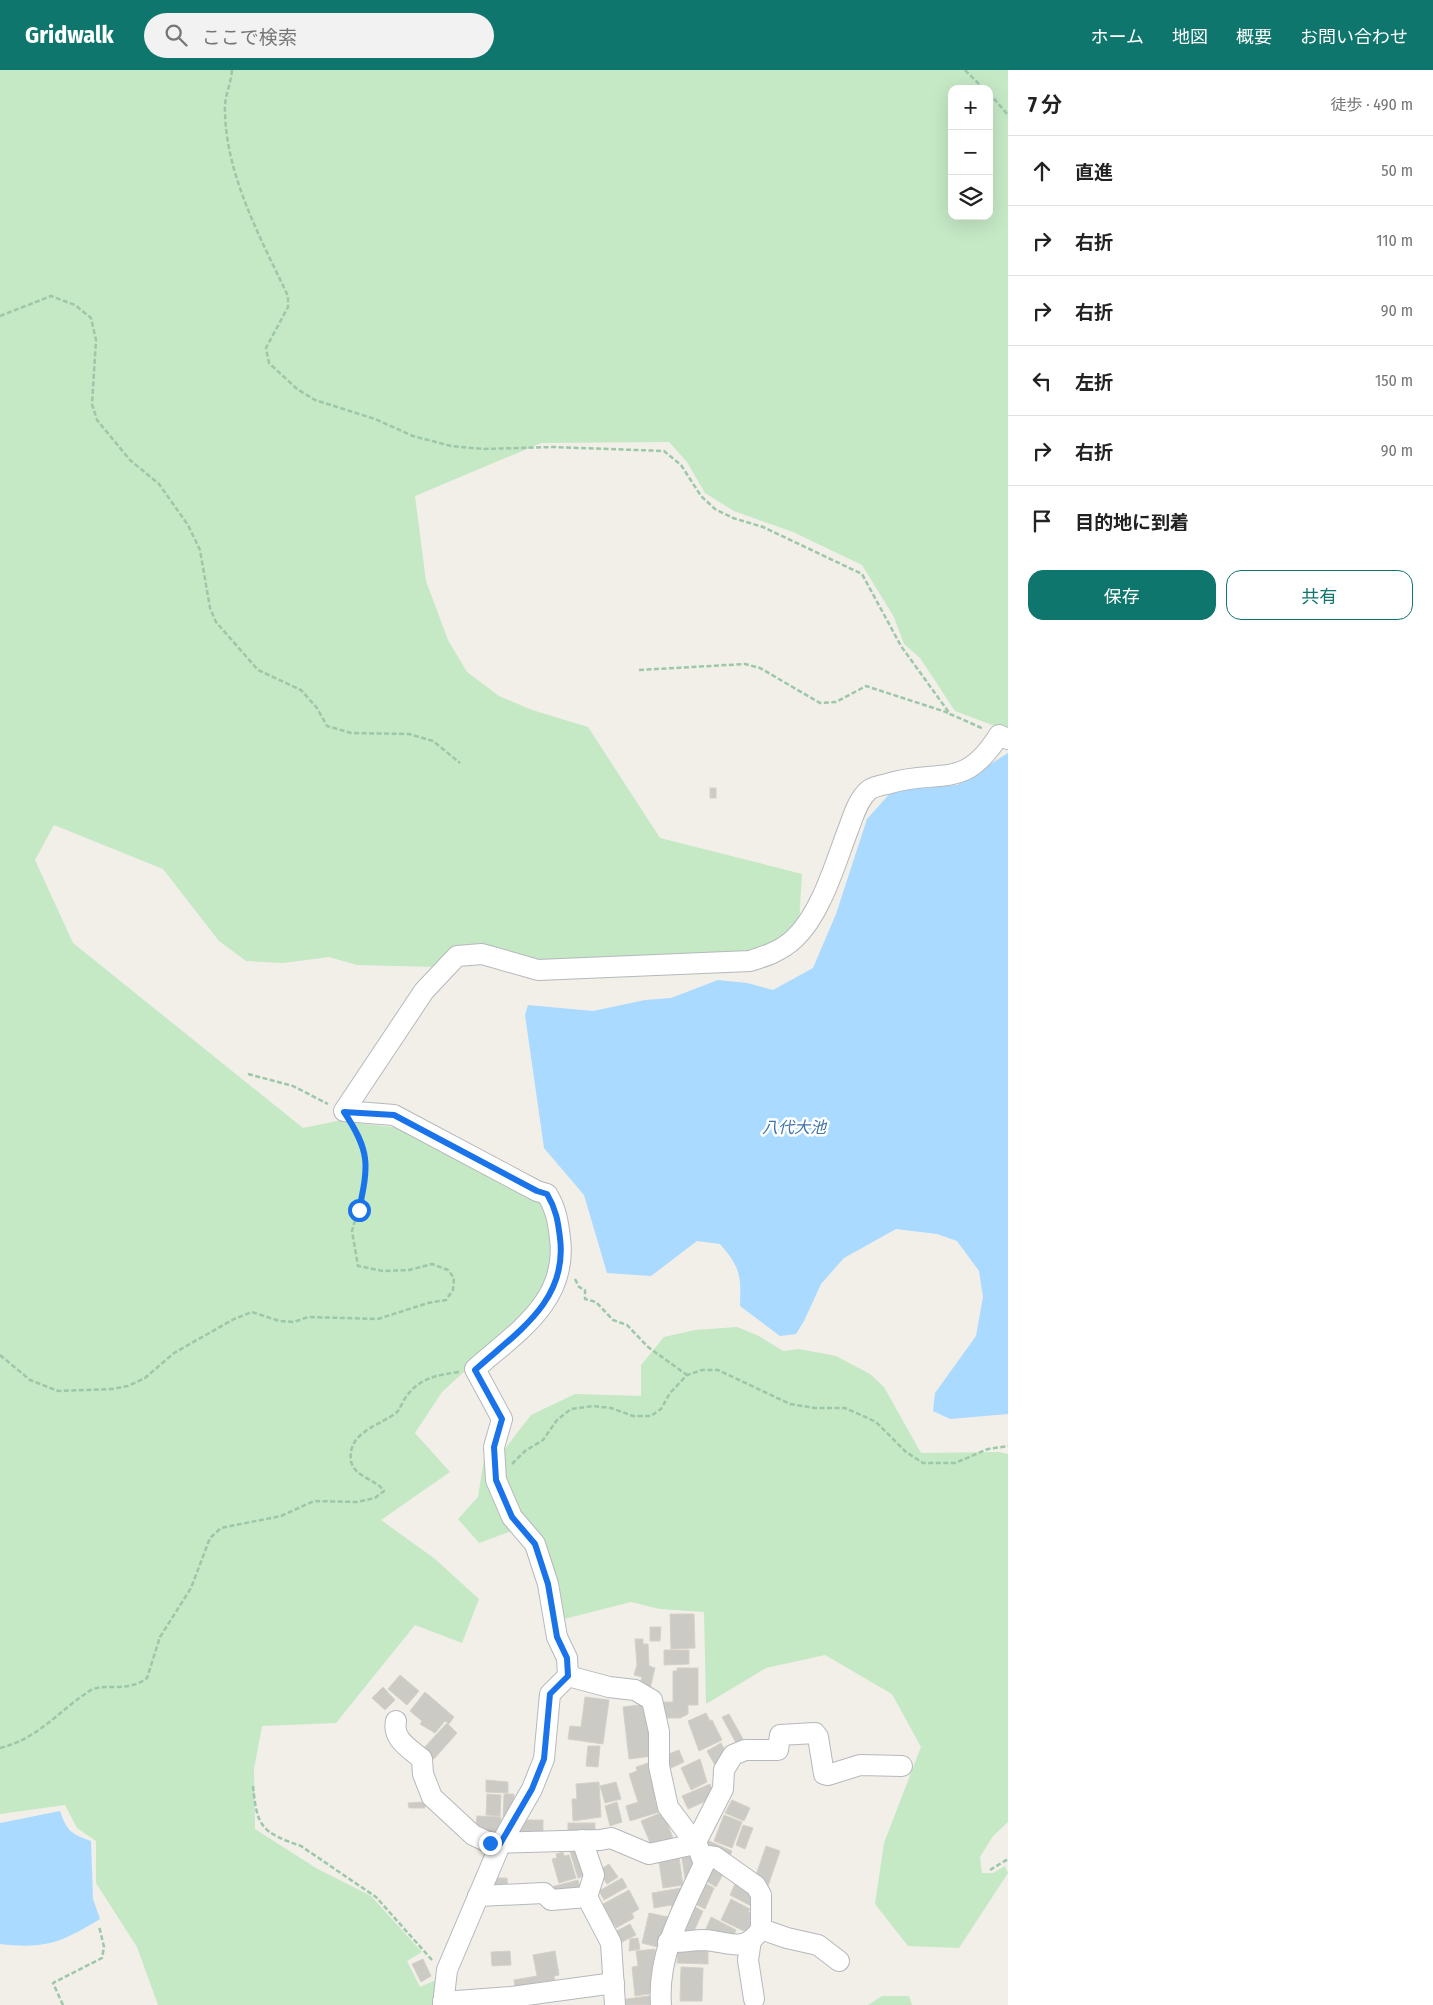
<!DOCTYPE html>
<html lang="ja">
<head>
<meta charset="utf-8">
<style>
  :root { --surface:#fff; --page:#f2f2f2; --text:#222; --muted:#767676; --line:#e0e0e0; --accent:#0f766e }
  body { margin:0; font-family:"Fira Sans Condensed","Noto Sans JP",sans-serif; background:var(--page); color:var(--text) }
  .controls { position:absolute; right:15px; top:15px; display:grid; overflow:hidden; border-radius:10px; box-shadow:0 5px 20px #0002 }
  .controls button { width:45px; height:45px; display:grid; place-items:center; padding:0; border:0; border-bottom:1px solid var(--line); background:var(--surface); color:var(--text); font:25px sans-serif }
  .stop { position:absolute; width:15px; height:15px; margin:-11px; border:4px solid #1a73e8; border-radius:50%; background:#fff }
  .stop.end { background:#1a73e8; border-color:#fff; box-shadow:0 1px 5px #0008 }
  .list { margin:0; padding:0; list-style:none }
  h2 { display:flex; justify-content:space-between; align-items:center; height:65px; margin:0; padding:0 20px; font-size:21px }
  h2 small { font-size:16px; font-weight:400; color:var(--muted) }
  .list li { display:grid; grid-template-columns:32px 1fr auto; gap:15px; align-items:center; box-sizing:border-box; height:70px; padding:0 20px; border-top:1px solid var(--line) }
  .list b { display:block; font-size:19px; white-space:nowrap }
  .list em { font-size:16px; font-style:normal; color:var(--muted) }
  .actions { display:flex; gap:10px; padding:15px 20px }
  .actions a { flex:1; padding:11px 0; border:1px solid var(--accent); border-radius:15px; text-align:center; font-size:18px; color:var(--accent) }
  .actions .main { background:var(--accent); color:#fff }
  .icon { flex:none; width:28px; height:28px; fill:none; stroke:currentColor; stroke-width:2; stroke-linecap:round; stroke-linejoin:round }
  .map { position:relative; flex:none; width:1008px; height:1935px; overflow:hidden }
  header { display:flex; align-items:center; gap:30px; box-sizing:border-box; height:70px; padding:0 25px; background:var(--accent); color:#fff }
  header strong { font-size:24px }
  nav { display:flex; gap:28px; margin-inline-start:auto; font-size:18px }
  .search { width:350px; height:45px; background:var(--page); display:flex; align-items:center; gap:12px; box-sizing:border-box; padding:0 18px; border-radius:28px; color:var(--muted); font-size:19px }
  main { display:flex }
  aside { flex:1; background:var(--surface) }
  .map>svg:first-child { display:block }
</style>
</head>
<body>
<header>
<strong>Gridwalk</strong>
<div class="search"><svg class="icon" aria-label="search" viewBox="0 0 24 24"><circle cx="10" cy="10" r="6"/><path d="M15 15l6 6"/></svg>ここで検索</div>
<nav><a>ホーム</a><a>地図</a><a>概要</a><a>お問い合わせ</a></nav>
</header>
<main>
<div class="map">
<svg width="1008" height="1935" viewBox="0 0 1008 1935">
  <rect width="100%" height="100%" fill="#f1efe8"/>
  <g fill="#c5e8c5" fill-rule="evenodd">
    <path d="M0,0h1008v661l-53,-20 -35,-53 -16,-14 -10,-27 -32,-52 -69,-33 -59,-21 -29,-18 -18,-31 -18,-20 -128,1 -126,53 11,85 22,59 19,32 32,24 33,14 56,17 72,111 142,36 -3,49 -23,25 -26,5 -200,10 -58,-14 -56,18 -79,-2 -28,-8 -46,6 -37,-2 -27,-20 -56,-72 -109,-44 -19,35 38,83 230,185 34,-7 64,7 134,69 13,14 7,37 -14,53 -99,91 -27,41 35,39 -69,48 54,39 44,40 -17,44 -47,-18 -79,98 -74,3 -8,43 1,60 61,39 55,28 51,56 -15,9 13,26 16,-7 -1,25h-277l-21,-58 -41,-64v-42l-19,-13 -12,-23 -65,9zM952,19h37v127h-37z"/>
    <path d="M737,1257l22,9 24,15 16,-2 37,7 34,18 14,13 37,66 78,-1 9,2v368l-15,14 -13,21 2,16h11l12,-7 3,7 -49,75 -51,-2 -33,-42 9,-61 37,-96 -29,-53 -67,-39 -59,13 -60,36 -2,-92 -44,-3 -29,-7 -67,17 -24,-77 -31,-10 -30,11 -21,-24 20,-22 7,-45 19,-2 27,-35 44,-21 66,2v-31l23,-28 31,-7z"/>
    <path d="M882,1926h27l3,9h-44z"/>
  </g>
  <g fill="#aadaff">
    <path d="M1008,683v661l-58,5 -17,-8 2,-18 41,-57 7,-39 -4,-26 -22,-30 -20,-7 -41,-5 -52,29 -23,26 -17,37 -8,13 -16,2 -40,-30c1,-30 1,-38 -20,-62l-23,-3 -46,35 -44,-3 -23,-78 -40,-47 -19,-133 3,-10 65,6 52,-11 26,-2 47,-18 29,3 26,7 40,-22 23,-54 31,-95 26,-29 64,-5z"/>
    <path d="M60,1741c7,20 11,23 31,30l2,58 7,20c-40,24 -54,30 -100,25v-121z"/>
  </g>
  <g fill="#cccac5" stroke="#d6d1c6">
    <rect x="710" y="718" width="6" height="10"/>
    <path d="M670,1544h24l1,34 -24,1z"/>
    <path d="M650,1557h11l-1,14h-10z"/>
    <path d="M635,1569h8v5h5l1,22 6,2 -6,25 -11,-3 4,-13 -8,-2 3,-10z"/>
    <path d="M664,1580h25v14l-25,1z"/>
    <path d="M677,1598h21v37h-10v9l-8,4h-20v-16h13v-31h4z"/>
    <path d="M400,1605l19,16 -12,14 -19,-16z"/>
    <path d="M383,1617l12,13 -10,10 -13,-12z"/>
    <path d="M425,1622l29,25 -5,7 -4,-3 -10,12 -15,-9 2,-3 -12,-10z"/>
    <path d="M585,1627l24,3 -6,44 -35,-5 2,-13 11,1z"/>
    <path d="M647,1634l6,52 -24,3 -6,-52z"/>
    <path d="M706,1643l4,8 2,-1 10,20 -23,11 -11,-30z"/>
    <path d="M729,1644l14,25 -7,4 -14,-26z"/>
    <path d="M447,1653l10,10 -23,26 -11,-10z"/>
    <path d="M721,1673l8,15 -12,11 -10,-18z"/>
    <path d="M588,1676h12l-2,21 -12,-1z"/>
    <path d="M679,1680l5,12 -13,6 -5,-13z"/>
    <path d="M700,1689l7,23 -16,8 -10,-22z"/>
    <path d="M648,1693l11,36 -4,1 4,12 -29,9 -4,-15 12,-4 -9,-28 8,-3 -1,-4z"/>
    <path d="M486,1710l22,2v11l-22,-1z"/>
    <path d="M599,1712l2,35 -28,4 -1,-22h5l-1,-15z"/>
    <path d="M616,1712l5,17 -16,4 -5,-17z"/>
    <path d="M710,1714l5,13 -27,12 -6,-13z"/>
    <path d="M487,1724l14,1 -1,21 -14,-1z"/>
    <path d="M504,1724h10l-1,24 -10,-1z"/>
    <path d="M732,1730l18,8 -6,13 -19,-8z"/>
    <path d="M425,1732v6h-16l-1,-5z"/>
    <path d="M617,1732l5,20 -12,4 -5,-20z"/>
    <path d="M663,1742l11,29 -23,4 -10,-24z"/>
    <path d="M724,1745l18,7 -10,26 -18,-7z"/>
    <path d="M477,1746l24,1 -1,19 -27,-7 3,-4z"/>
    <rect x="518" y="1750" width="25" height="14"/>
    <rect x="568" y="1753" width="27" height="16"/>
    <path d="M743,1755l10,3 -8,21 -9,-4z"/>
    <path d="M707,1770l25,11 -4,10 -26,-11z"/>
    <path d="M580,1774l9,30 -11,4 -9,-30z"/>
    <path d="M766,1776l14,5 -12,35 -14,-5z"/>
    <path d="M692,1780l4,27 -11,2 -4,-27z"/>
    <path d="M563,1782l1,4 5,-1 7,23 -17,5 -7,-24 5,-1 -1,-4z"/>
    <path d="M679,1787l4,28 -20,3 -4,-26z"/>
    <path d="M713,1791l13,8 -10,18 -13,-8z"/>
    <path d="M609,1794l9,13 -11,7 -9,-13z"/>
    <path d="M490,1808h17l1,12 -18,1z"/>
    <path d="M622,1808l5,9 -23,13 -5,-9z"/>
    <path d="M578,1810l3,11 -27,8 -3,-12z"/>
    <path d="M703,1812l11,6 -9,21 -12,-6z"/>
    <path d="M735,1814l21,11 -5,11 -21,-11z"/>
    <path d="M681,1818l3,19 -12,2 -1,-4 -17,3 -2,-15z"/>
    <path d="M629,1820l10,19 -7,4 2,5 -18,10 -1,-3 -3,1 -9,-22z"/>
    <path d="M731,1829l19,10 -2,3 8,4 -8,17 -27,-13z"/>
    <path d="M691,1835l12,6 -12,27 -13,-6z"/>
    <path d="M649,1843l19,4 -7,31 -19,-5z"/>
    <path d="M711,1847l25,13 -5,11 -25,-12z"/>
    <path d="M630,1854l6,11 -20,10 -5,-11z"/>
    <path d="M638,1868l2,11 -11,2 1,-12z"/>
    <path d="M678,1877l30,1v16l-31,-1z"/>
    <path d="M655,1879l2,17 -5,1 3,26 -20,3 -3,-29 6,-1 -2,-15z"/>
    <path d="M510,1881l1,14 -19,1 -1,-14z"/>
    <path d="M555,1881l4,24 -5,1 2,12 -40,7 -2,-15 23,-4 -4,-21z"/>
    <path d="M423,1889l8,17 -10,6 -9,-18z"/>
    <path d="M681,1897l22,1 -1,33h-22z"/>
    <path d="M655,1925l1,10h-36v-5z"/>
  </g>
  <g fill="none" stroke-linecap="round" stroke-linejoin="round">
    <g stroke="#b5b8bc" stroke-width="22">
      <g id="minor">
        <path d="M568,1606l41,11 26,3 17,10 7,32v34l9,41 30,40 6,17c-21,45 -47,90 -43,141"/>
        <path d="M396,1651c-4,18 13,27 26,38l1,15 9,23 41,38 17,8 110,-3 11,-2 38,16 46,-10 28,-55 1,-19 9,-15 12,-5h33l2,-15 35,-2 3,4 6,37 4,1 32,-10 42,1"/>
        <path d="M478,1826l66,-3 7,7 36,-3 7,-22 -12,-35"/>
        <path d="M587,1827l24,46 4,62"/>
        <path d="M761,1859l26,9 31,7 21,16"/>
        <path d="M751,1870l-3,20 6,39"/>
        <path d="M668,1872c12,1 24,-2 36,-2 24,1 40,15 57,-11v-34l-5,-9 -41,-29 -14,-2"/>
        <path d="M443,1932l69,-5 102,-14"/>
        <path d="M443,1935l4,-35 53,-125 32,-56 12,-30 6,-65 18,-18 -1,-18 -10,-21 -9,-53 -13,-40 -23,-27 -16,-37 -2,-33 8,-28 -27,-50c42,-37 93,-68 85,-131 -2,-17 -4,-29 -13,-44l-10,-3 -143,-76 -50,-4 80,-120 33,-35 25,-2 56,16 212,-9c16,-5 31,-10 44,-22 27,-25 41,-75 54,-109 5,-13 10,-31 21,-40 4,-3 13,-5 18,-6 52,-17 76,9 112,-49l9,4"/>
      </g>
    </g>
    <g stroke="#9cc7a9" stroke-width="2.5" stroke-dasharray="5 2.5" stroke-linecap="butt">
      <path d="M232,0c-1,15 -8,26 -7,41 1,65 36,128 63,185v11l-22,41 3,15 28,26 18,11 60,19 38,17 38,10 32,3 70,-2 111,4 17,14 20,31 14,13 18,9 30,9 99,47 39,72 49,68 34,15"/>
      <path d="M965,0l19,19"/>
      <path d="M989,23l19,22"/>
      <path d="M0,246l51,-20 24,9 16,13 5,22 -4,64 5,16 33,40 29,24 29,41 12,25 10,58 6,14 42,48 43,20 16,18 10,18 24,7 58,1 24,7 27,22"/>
      <path d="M639,600l106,-6 15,4 60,35 16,-1 30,-16 83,27"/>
      <path d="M248,1004l45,12 35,18"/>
      <path d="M575,1209l4,8 6,3v9l11,3 17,18 14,5 21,22 39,28"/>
      <path d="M0,1285l30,25 28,11 54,-2 16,-3 17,-8 29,-25 60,-34 18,-7 27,9 15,1 14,-5 70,2 50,-16 18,-3 7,-10 1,-12 -6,-8 -16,-6 -23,6 -26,1 -25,-5 -6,-35 12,-42 3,-26 -7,-27 -5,-7"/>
      <path d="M512,1394l13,-13 18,-11 14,-20 14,-11 22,-3 18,2 22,8h18l10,-7 9,-16 17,-18 15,-5h16l72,34 25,4h30l16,7 15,7 30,30 17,11h32l33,-14 20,-3"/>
      <path d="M0,1678c40,-10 59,-38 91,-58 13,-7 37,3 56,-12l13,-41 31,-49 19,-50 11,-10 60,-12 33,-15 43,1 18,-4 9,-7c-8,-12 -30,-14 -33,-30 -4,-29 28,-35 45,-48 4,-3 6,-11 10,-16 13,-19 31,-22 53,-25"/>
      <path d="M253,1716c4,41 8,46 48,60l75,51 56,63"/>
      <path d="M990,1800l18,-11"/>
      <path d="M63,1935l-10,-22 49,-25 2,-11 -5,-21"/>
    </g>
    <use href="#minor" stroke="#fff" stroke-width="20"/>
  </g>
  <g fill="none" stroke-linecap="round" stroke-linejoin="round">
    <path stroke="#1a73e8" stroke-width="6" d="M359,1140c10,-46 11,-59 -15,-98l50,3 143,76 10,3c9,15 11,27 13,44 8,63 -43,94 -85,132l27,49 -8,28 2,33 16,37 23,27 13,40 9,53 10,21 1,18 -18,18 -6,65 -12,30 -32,55 -10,-1"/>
  </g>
  <g text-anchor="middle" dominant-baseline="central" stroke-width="5" stroke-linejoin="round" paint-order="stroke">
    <g font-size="16" font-style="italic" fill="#4174aa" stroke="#fff">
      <text x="794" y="1057">八代大池</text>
    </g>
  </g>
</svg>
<div class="controls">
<button>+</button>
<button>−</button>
<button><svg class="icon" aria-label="layers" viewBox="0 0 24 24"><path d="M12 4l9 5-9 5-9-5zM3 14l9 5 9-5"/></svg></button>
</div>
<div class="stop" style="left:359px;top:1140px"></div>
<div class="stop end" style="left:490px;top:1773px"></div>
</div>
<aside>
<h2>7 分<small>徒歩 · 490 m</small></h2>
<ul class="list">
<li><svg class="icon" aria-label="ahead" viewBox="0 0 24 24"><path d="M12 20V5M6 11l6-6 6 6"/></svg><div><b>直進</b></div><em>50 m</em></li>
<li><svg class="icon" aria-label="right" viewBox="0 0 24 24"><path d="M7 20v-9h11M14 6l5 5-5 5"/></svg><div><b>右折</b></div><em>110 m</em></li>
<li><svg class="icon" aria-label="right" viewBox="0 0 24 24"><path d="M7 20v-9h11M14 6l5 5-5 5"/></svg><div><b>右折</b></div><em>90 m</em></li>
<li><svg class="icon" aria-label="left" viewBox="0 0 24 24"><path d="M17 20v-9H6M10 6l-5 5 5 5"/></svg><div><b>左折</b></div><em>150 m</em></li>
<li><svg class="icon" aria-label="right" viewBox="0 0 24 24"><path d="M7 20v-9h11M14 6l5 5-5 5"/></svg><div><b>右折</b></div><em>90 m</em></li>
<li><svg class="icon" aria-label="arrive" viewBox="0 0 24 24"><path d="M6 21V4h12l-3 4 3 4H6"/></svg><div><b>目的地に到着</b></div></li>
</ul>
<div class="actions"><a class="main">保存</a><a>共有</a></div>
</aside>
</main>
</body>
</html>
